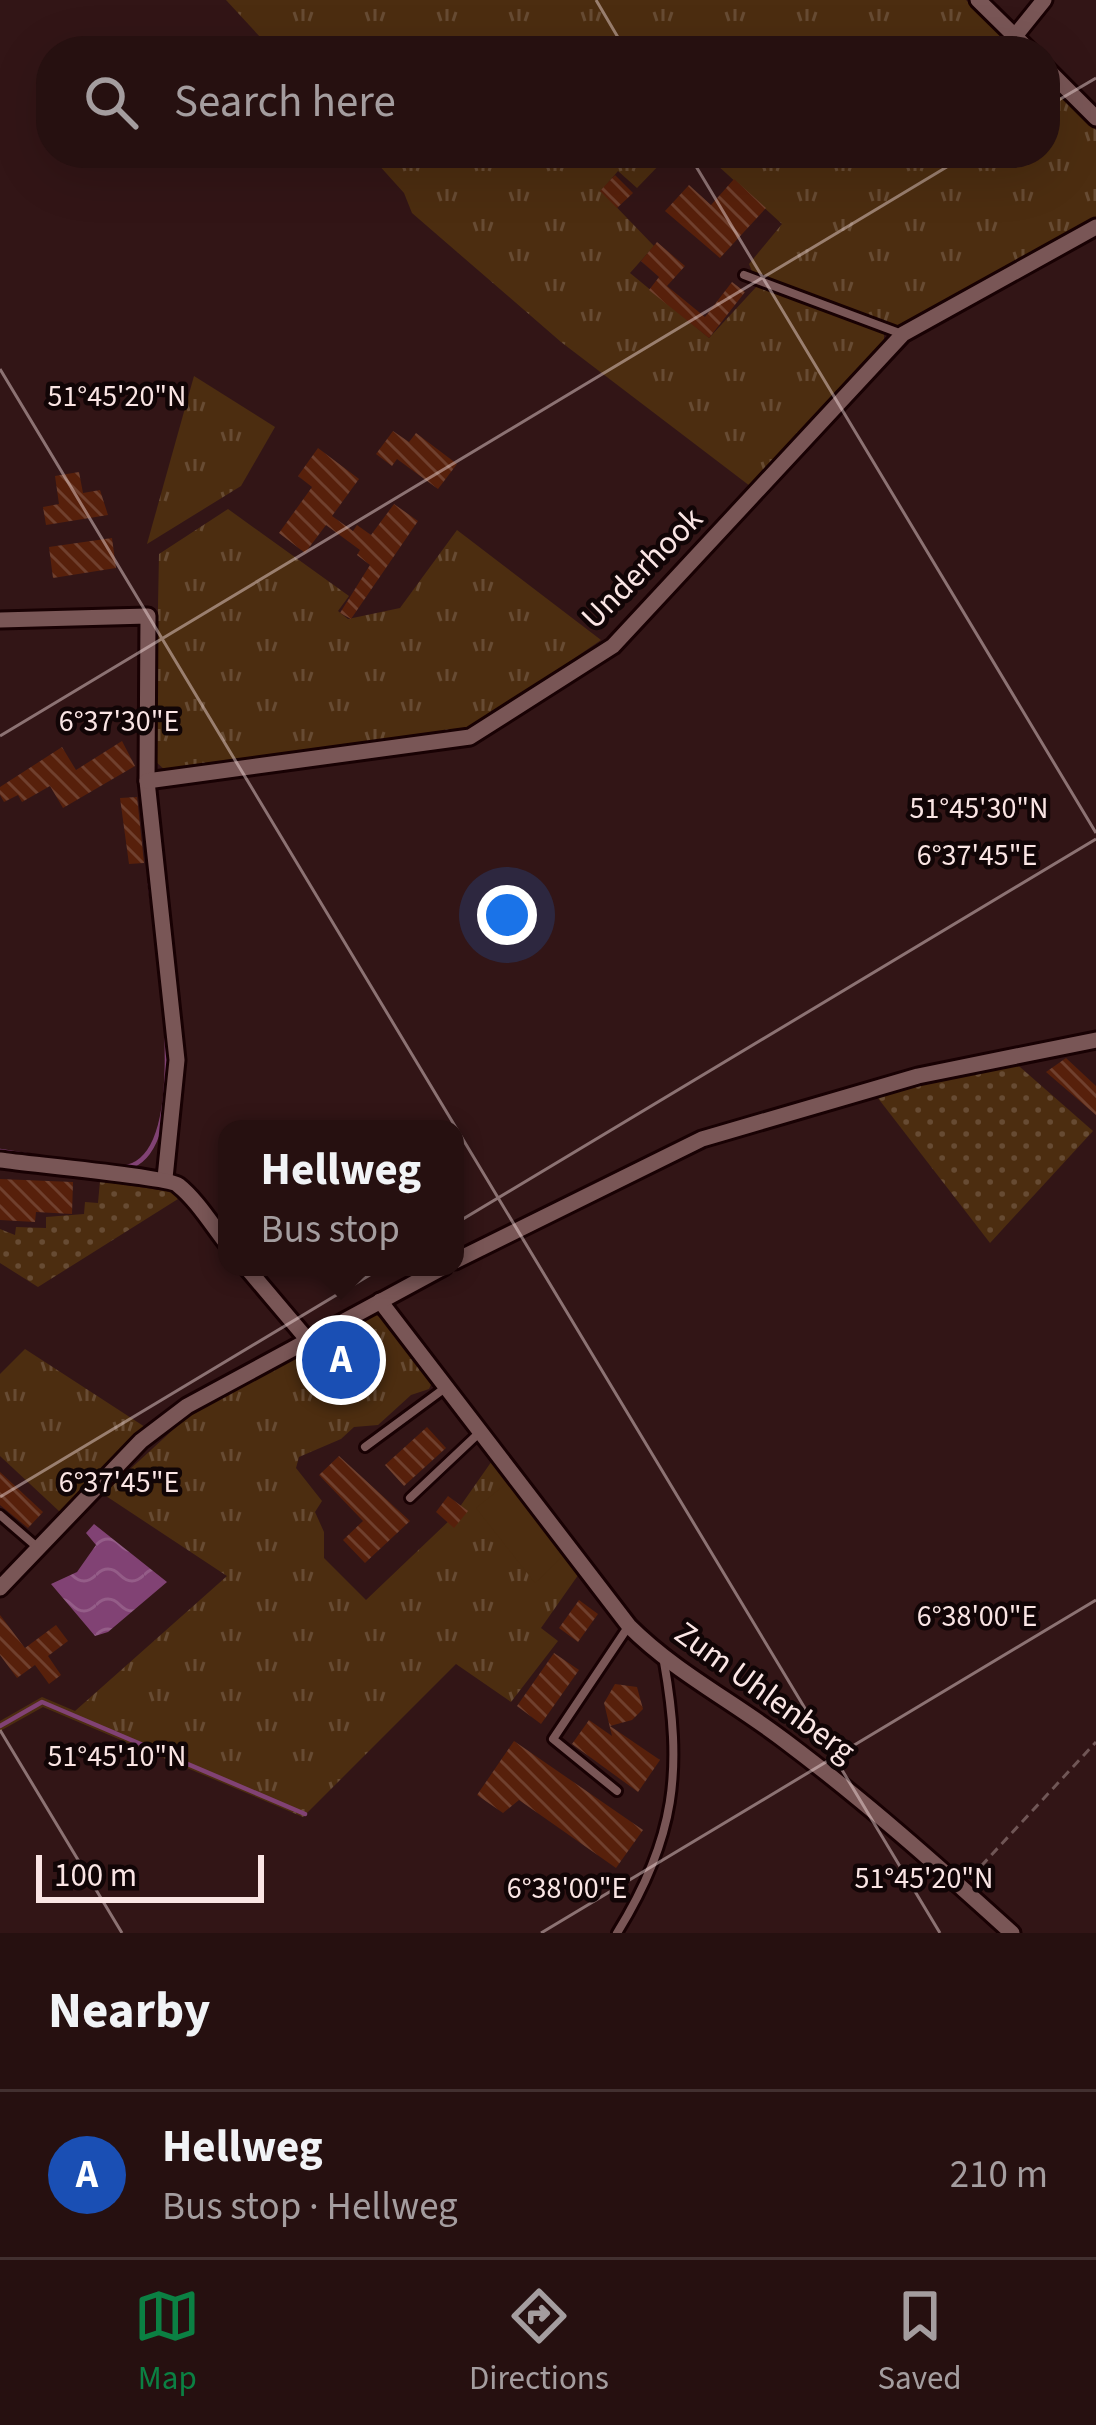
<!DOCTYPE html>
<html lang="en">
<head>
<meta charset="utf-8">
<style>
  :root { --surface:#261010; --page:#2e1919; --text:#f1f3f6; --muted:#a49d9f; --line:#423030; --accent:#0b8043 }
  body { margin:0; font-family:"Source Sans 3",sans-serif; background:var(--page); color:var(--text) }
  .scale { position:absolute; left:36px; bottom:30px; width:228px; box-sizing:border-box; padding-left:12px; border:6px solid #fae5e4; border-top:0; font-size:33px; line-height:42px; white-space:nowrap; color:#fae5e4; -webkit-text-stroke:9px #110506; paint-order:stroke }
  .you { position:absolute; left:507px; top:915px; width:42px; height:42px; margin:-30px; border:9px solid #fff; border-radius:50%; background:#1a73e8; box-shadow:0 0 0 18px #1a73e833 }
  .badge { display:grid; place-items:center; width:78px; height:78px; border-radius:50%; background:var(--accent); color:#fff; font-size:39px; font-weight:700 }
  .pin { position:absolute; translate:-50% -50%; border:6px solid #fff; box-shadow:0 3px 12px #0006 }
  .popup { position:absolute; left:218px; top:1120px; width:246px; height:156px; box-sizing:border-box; display:grid; place-content:center; border-radius:24px; background:var(--surface); filter:drop-shadow(0 3px 9px #0005); font-size:39px; white-space:nowrap; color:var(--muted) }
  .popup b { font-size:45px; color:var(--text) }
  .popup::after { content:''; position:absolute; left:50%; top:100%; margin-left:-24px; border:24px solid transparent; border-top-color:var(--surface) }
  .list { margin:0; padding:0; list-style:none }
  h2 { display:flex; justify-content:space-between; align-items:center; height:156px; margin:0; padding:0 48px; font-size:51px }
  h2 small { font-size:39px; font-weight:400; color:var(--muted) }
  .list li { display:grid; grid-template-columns:78px 1fr auto; gap:36px; align-items:center; box-sizing:border-box; height:168px; padding:0 48px; border-top:3px solid var(--line) }
  .list b { display:block; font-size:45px; white-space:nowrap }
  .list p { margin:0; font-size:39px; white-space:nowrap; color:var(--muted) }
  .list em { font-size:39px; font-style:normal; color:var(--muted) }
  .icon { flex:none; width:66px; height:66px; fill:none; stroke:currentColor; stroke-width:2; stroke-linecap:round; stroke-linejoin:round }
  .map { position:relative; flex:none; width:1096px; height:1933px; overflow:hidden }
  .search { position:absolute; background:var(--surface); box-shadow:0 12px 48px #0002; left:36px; right:36px; top:36px; height:132px; display:flex; align-items:center; gap:30px; box-sizing:border-box; padding:0 42px; border-radius:48px; color:var(--muted); font-size:45px }
  .sheet { height:324px; background:var(--surface) }
  nav { display:flex; justify-content:space-around; align-items:center; box-sizing:border-box; height:168px; border-top:3px solid var(--line); background:var(--surface); font-size:33px; color:var(--muted) }
  nav a { display:grid; justify-items:center; gap:6px }
  nav .on { color:var(--accent) }
  .map>svg:first-child { display:block }
</style>
</head>
<body>
<div class="map">
<svg width="1096" height="1933" viewBox="0 0 1096 1933">
  <defs>
    <pattern id="grass-tufts" width="24" height="20" patternUnits="userSpaceOnUse" patternTransform="scale(3)"><rect width="24" height="20" fill="#4c2d10"/><path d="M3 7l-1-3M5 7V3M7 7l1-3M15 17l-1-3M17 17v-4M19 17l1-3" fill="none" stroke="#674b33"/></pattern>
    <pattern id="park-dots" width="8" height="8" patternUnits="userSpaceOnUse" patternTransform="scale(3)"><rect width="8" height="8" fill="#4c2d10"/><path d="M2 2h.1M6 6h.1" fill="none" stroke="#674b33" stroke-width="1.8" stroke-linecap="round"/></pattern>
    <pattern id="water-waves" width="16" height="10" patternUnits="userSpaceOnUse" patternTransform="scale(3)"><rect width="16" height="10" fill="#814274"/><path d="M0 5q4-4 8 0t8 0" fill="none" stroke="#945d88"/></pattern>
    <pattern id="building-back-hatch" width="6" height="6" patternUnits="userSpaceOnUse" patternTransform="scale(3)"><rect width="6" height="6" fill="#57200b"/><path d="M-1 5l2 2M0 0l6 6M5-1l2 2" fill="none" stroke="#70402e"/></pattern>
  </defs>
  <rect width="100%" height="100%" fill="#321516"/>
  <g fill="url(#grass-tufts)">
    <path d="M226,0h740l51,51h-744z"/>
    <path d="M1045,79l51,51v90l-193,105 -13,1 -137,-52 -4,-10 33,-40 -66,-60 -53,-3 -26,27 -19,-17 -17,20 53,55 -24,27 79,65 49,-53 126,49v10l-134,142 -189,-144 -149,-129 -8,-20 -36,-40h677z"/>
    <path d="M194,376l81,51 -34,59 -94,58z"/>
    <path d="M228,509l121,87 -11,15 10,8 52,-11 57,-78 144,110 -133,91 -302,40 -11,-10 4,-207z"/>
    <path d="M376,1315l12,7 46,56 -5,11 -18,6 -33,30 -24,2 -13,12 -42,18 -3,11 26,33 -7,11 9,20v26l42,42 86,-82 42,-60 87,113 -40,57 17,13 -47,61 -55,-38 -153,153 -260,-110 -43,24v-10l42,-24 33,14 152,-135 -124,-82 85,-78z"/>
    <path d="M25,1349l120,78 -85,85 -60,-56v-82z"/>
  </g>
  <g fill="url(#park-dots)">
    <path d="M1012,1060l81,71 -103,112 -116,-150z"/>
    <path d="M100,1181l72,11 6,7 -140,88 -38,-24v-34l15,6 1,-8 30,1v-11l38,-3 1,-12 13,1z"/>
  </g>
  <path fill="#4c2d10" d="M511,1480l56,72 -32,31 -59,-75z"/>
  <path fill="url(#water-waves)" d="M94,1524l73,58 -59,50 -13,4 -44,-52 26,-12 19,-27 -10,-12z"/>
  <g fill="none" stroke-linecap="round" stroke-linejoin="round">
    <g stroke="#814274" stroke-width="4.5">
      <path d="M0,1151l51,8"/>
      <path d="M122,1168c76,-7 34,-231 28,-284"/>
      <path d="M0,1726l42,-24 263,112"/>
    </g>
  </g>
  <g fill="url(#building-back-hatch)">
    <path d="M615,175l18,18 -16,15 -17,-17z"/>
    <path d="M734,179l32,29 -46,50 -55,-47 24,-26 22,20z"/>
    <path d="M657,242l28,24 -18,20 38,31 27,-35 13,10 -36,46 -60,-48 10,-13 -18,-16z"/>
    <path d="M393,431l16,11 7,-9 41,31 -19,25 -41,-30 -5,7 -16,-12z"/>
    <path d="M318,448l41,31 -27,37 21,15 4,-6 14,10 23,-31 24,17 -67,98 -11,-6 30,-48 -13,-10 3,-5 -34,-25 -21,28 -26,-20 33,-46 -14,-11z"/>
    <path d="M79,472l4,21 17,-3 8,25 -62,10 -3,-18 16,-3 -4,-28z"/>
    <path d="M112,538l4,30 -63,10 -4,-31z"/>
    <path d="M122,741l13,25 -72,42 -13,-22 -28,16 -4,-7 -14,7 -4,-7v-8l62,-40 14,23z"/>
    <path d="M137,797l7,66 -15,1 -9,-66z"/>
    <path d="M1066,1058l30,28v29l-50,-43z"/>
    <path d="M0,1179l73,3 -1,32 -36,-2 -1,10 -35,-2z"/>
    <path d="M427,1427l19,21 -42,38 -19,-21z"/>
    <path d="M339,1456l71,65 -45,42 -22,-23 20,-19 -44,-46z"/>
    <path d="M0,1472l43,40 -15,16 -28,-23z"/>
    <path d="M448,1496l20,15 -14,17 -18,-16z"/>
    <path d="M579,1600l19,14 -20,28 -19,-14z"/>
    <path d="M0,1615l25,33 31,-23 12,16 -20,15 13,19 -12,9 -14,-19 -18,13 -17,-23z"/>
    <path d="M554,1653l25,17 -38,54 -24,-18z"/>
    <path d="M615,1684l22,3 6,22 -11,11 -22,6 50,34 -22,32 -66,-48 17,-24 23,16 -8,-33z"/>
    <path d="M514,1741l129,89 -27,38 -97,-68 -16,13 -26,-18z"/>
  </g>
  <g fill="none" stroke-linecap="round" stroke-linejoin="round">
    <g stroke="#180103" stroke-width="14">
      <g id="service">
        <path d="M744,275l158,59"/>
        <path d="M365,1447l80,-59"/>
        <path d="M410,1498l69,-65"/>
        <path d="M0,1515l37,32"/>
        <path d="M617,1791l-64,-52 75,-112"/>
        <path d="M617,1933c59,-95 66,-163 47,-271"/>
      </g>
    </g>
    <g stroke="#180103" stroke-width="21">
      <g id="minor">
        <path d="M978,0l52,51"/>
        <path d="M1015,36l29,-36"/>
        <path d="M1045,67l51,51"/>
        <path d="M0,620l148,-4 -1,165 30,279 -12,118"/>
        <path d="M147,781l323,-44 143,-91 290,-312 193,-107"/>
        <path d="M0,1160c26,4 169,17 178,25 19,15 34,40 49,59"/>
        <path d="M455,1261l247,-122 216,-63 178,-36"/>
        <path d="M246,1267l60,71"/>
        <path d="M380,1301l249,325c47,47 104,75 156,115 80,60 153,125 227,192"/>
        <path d="M0,1588l141,-147 46,-35 257,-139"/>
      </g>
    </g>
    <path stroke="#705656" stroke-width="3" stroke-dasharray="9 6" stroke-linecap="butt" d="M971,1877l125,-135"/>
    <use href="#service" stroke="#795656" stroke-width="8"/>
    <use href="#minor" stroke="#795656" stroke-width="15"/>
  </g>
  <path fill="none" stroke="#fae5e4" stroke-width="3" stroke-opacity="0.45" d="M596,0l30,51M1045,108l51,-30M688,153l408,680M0,369l940,1564M0,736l970,-583M0,1497l1096,-658M0,1730l122,203M541,1933l555,-333"/>
  <g text-anchor="middle" dominant-baseline="central" stroke-width="9" stroke-linejoin="round" paint-order="stroke">
    <g font-size="33" fill="#fae5e4" stroke="#110506">
      <text transform="translate(642 568) rotate(-45)">Underhook</text>
      <text transform="translate(765 1692) rotate(36)">Zum Uhlenberg</text>
    </g>
  </g>
  <g font-size="30" text-anchor="middle" fill="#fae5e4" stroke="#110506" stroke-width="9" stroke-linejoin="round" paint-order="stroke">
    <text x="117" y="406">51°45'20"N</text>
    <text x="119" y="731">6°37'30"E</text>
    <text x="979" y="818">51°45'30"N</text>
    <text x="977" y="865">6°37'45"E</text>
    <text x="119" y="1492">6°37'45"E</text>
    <text x="977" y="1626">6°38'00"E</text>
    <text x="117" y="1766">51°45'10"N</text>
    <text x="924" y="1888">51°45'20"N</text>
    <text x="567" y="1898">6°38'00"E</text>
  </g>
</svg>
<div class="scale">100 m</div>
<div class="you"></div>
<div class="pin badge" style="left:341px;top:1360px;background:#1a4fb4">A</div>
<div class="popup"><b>Hellweg</b>Bus stop</div>
<div class="search"><svg class="icon" aria-label="search" viewBox="0 0 24 24"><circle cx="10" cy="10" r="6"/><path d="M15 15l6 6"/></svg>Search here</div>
</div>
<section class="sheet">
<h2>Nearby<small></small></h2>
<ul class="list">
<li><span class="badge" style="background:#1a4fb4">A</span><div><b>Hellweg</b><p>Bus stop · Hellweg</p></div><em>210 m</em></li>
</ul>
</section>
<nav>
<a class="on"><svg class="icon" aria-label="map" viewBox="0 0 24 24"><path d="M3 6l6-2 6 2 6-2v14l-6 2-6-2-6 2zM9 4v14M15 6v14"/></svg>Map</a>
<a><svg class="icon" aria-label="directions" viewBox="0 0 24 24"><path d="M12 3l9 9-9 9-9-9zM9 14v-3h6M13 9l2 2-2 2"/></svg>Directions</a>
<a><svg class="icon" aria-label="saved" viewBox="0 0 24 24"><path d="M7 4h10v16l-5-4-5 4z"/></svg>Saved</a>
</nav>
</body>
</html>
